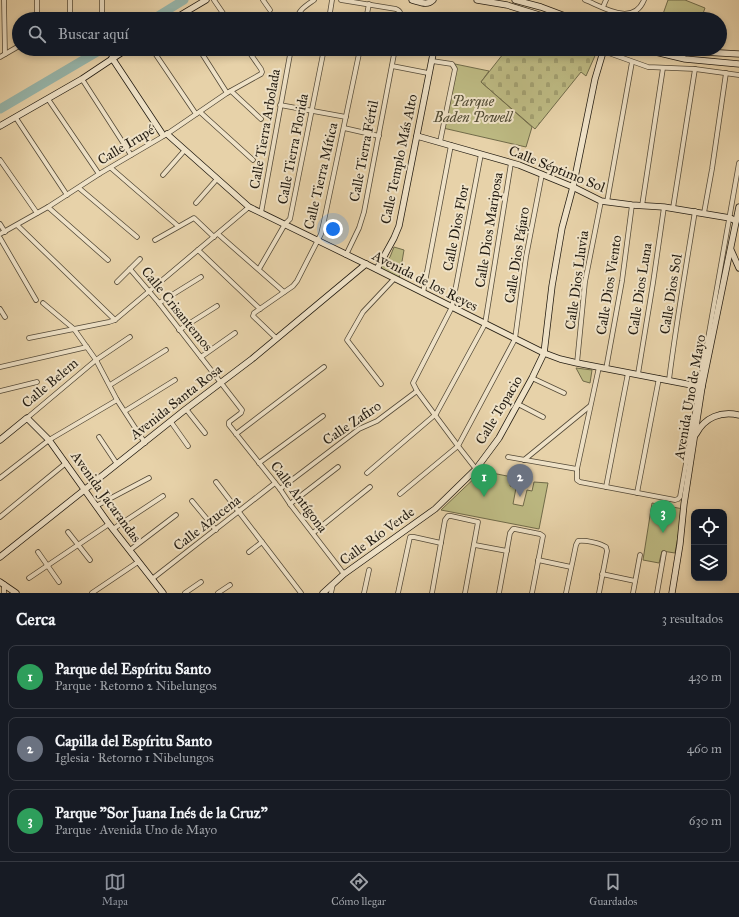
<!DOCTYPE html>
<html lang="es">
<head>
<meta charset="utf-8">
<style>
  :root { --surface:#171b24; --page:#242831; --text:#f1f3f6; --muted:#9ea1a6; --line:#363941; --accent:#8c9099 }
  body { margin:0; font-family:"IM FELL Great Primer",serif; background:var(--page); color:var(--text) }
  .controls { position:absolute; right:12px; bottom:12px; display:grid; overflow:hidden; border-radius:8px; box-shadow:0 2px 6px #0003 }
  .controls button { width:36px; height:36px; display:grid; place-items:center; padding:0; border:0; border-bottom:1px solid var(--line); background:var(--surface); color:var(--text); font:20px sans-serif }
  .you { position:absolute; left:333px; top:229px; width:14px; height:14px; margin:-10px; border:3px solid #fff; border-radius:50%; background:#1a73e8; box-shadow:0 0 0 6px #1a73e833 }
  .badge { display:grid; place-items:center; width:26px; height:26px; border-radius:50%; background:var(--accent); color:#fff; font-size:13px; font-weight:700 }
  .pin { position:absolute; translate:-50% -33px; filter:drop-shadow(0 1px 2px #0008) }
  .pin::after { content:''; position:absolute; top:21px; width:14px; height:12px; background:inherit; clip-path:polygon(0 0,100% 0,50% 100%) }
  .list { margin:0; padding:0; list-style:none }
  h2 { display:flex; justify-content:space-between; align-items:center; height:52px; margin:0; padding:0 16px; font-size:17px }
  h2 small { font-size:13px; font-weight:400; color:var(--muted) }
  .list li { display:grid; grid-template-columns:26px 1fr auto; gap:12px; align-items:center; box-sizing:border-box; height:64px; margin:0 8px 8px; padding:0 8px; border:1px solid var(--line); border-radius:8px }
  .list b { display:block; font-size:15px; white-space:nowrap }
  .list p { margin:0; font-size:13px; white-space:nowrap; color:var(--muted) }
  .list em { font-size:13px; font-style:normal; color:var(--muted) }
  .icon { flex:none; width:22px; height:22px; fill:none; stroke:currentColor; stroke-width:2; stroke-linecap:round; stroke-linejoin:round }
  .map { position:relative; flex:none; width:739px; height:593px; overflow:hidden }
  .search { position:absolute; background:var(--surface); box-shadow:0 2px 6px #0003; left:12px; right:12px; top:12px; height:44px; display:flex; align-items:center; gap:10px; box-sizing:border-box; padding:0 14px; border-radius:22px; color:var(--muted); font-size:15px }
  .sheet { height:268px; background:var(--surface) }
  nav { display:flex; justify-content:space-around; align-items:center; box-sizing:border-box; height:56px; border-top:1px solid var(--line); background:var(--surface); font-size:11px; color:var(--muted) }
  nav a { display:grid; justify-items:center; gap:2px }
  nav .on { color:var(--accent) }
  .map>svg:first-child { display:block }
</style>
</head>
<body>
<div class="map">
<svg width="739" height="593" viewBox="0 0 739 593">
  <defs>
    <pattern id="cemetery-stones" width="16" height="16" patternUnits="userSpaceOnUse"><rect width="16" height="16" fill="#bdba83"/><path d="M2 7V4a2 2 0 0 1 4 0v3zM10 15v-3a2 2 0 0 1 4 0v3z" fill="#a29f70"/></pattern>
  </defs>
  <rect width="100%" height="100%" fill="#e7d2a9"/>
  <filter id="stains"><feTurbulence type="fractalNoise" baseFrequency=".005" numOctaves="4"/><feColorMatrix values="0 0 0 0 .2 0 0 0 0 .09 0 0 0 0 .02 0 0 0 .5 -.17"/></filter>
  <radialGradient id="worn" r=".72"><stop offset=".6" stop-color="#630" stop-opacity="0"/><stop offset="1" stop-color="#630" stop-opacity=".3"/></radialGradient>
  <g fill="#bdba83" stroke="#706b4a">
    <path d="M668,0h17l20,8 -4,11h-24l-14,-5z"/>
    <path d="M455,64l34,7 -8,11 51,45 -6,20 -83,-19z"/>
    <path d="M394,247l10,3 -5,29 -20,-10 11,-12z"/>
    <path d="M576,368l16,2 -2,13 -7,-2z"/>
    <path d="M482,471l30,6 -2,9 6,2 -3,16 10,2 4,-16 5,1 2,-9 14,1 -9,46 -98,-19z"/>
    <path d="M652,503l31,6 -8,44 -13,-2 -3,12 -16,-3z"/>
  </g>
  <path fill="url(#cemetery-stones)" stroke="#706b4a" d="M507,49h91l-12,27 -5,-4 -46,57 -54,-47z"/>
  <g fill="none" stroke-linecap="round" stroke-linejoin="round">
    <g stroke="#97b7ad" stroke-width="9">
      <path d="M153,19l31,-19"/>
      <path d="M0,109l102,-60"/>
    </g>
    <g stroke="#544a38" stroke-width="5.5">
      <g id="street">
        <path d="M4,0l1,54"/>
        <path d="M37,0v19"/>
        <path d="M70,0v19"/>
        <path d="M102,0v12"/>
        <path d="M214,0l13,19"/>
        <path d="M263,0l7,10"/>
        <path d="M341,0l55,9c5,2 5,5 4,10"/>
        <path d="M585,0c18,7 48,27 59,0"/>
        <path d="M603,7l3,-7"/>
        <path d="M297,19c1,-9 10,-14 17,-19"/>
        <path d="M329,19l3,-19"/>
        <path d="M366,19l3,-15"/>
        <path d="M152,49l44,65"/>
        <path d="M199,49l28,44"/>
        <path d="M603,52h3l42,15 47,2 44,6"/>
        <path d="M0,57l19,-11"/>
        <path d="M432,61l20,3 3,5 -15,73"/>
        <path d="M392,66l36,7"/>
        <path d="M82,79l49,76"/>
        <path d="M231,91l30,28"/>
        <path d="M48,99l51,75"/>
        <path d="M280,105l66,12"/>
        <path d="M200,112l53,48"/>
        <path d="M16,118l51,77"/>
        <path d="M344,128l35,8"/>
        <path d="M0,160l37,53"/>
        <path d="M111,168l67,58"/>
        <path d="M163,175l21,-24"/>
        <path d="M79,188l58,49"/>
        <path d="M607,202l25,-140"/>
        <path d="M196,203l21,-24"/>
        <path d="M642,206l21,-138"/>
        <path d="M48,207l60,53"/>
        <path d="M673,208l22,-139"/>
        <path d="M261,213l30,-164"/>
        <path d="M704,213l8,-44 14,-96"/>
        <path d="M0,224l5,8"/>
        <path d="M17,225l98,95"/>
        <path d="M0,234l48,-27 51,-33 68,-40 60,-41 34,-19 1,-2 -1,-3 -14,-20"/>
        <path d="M218,234l66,58"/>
        <path d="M0,238l36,62"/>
        <path d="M155,240l39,-22 20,19"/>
        <path d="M198,250l62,59"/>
        <path d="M346,255l13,-27 5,-16 31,-163"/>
        <path d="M130,269l29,34 83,107 -1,3 -12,9v3l51,64 10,15 54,70"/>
        <path d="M259,269l26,-45 5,-5 34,-170"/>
        <path d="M117,282l23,-23"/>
        <path d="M423,293l28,-148"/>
        <path d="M43,303l31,26 22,31 21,40 28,43"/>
        <path d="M159,303l42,-26"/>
        <path d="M0,309l5,8"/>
        <path d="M179,330l38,-24"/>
        <path d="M29,338l80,-16 6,-2 134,-113"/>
        <path d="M276,338l-23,-22 1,-3 39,-27 4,-5 24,-47 3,-13 36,-172"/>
        <path d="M201,357l34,-24"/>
        <path d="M577,363l8,-81 16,-81"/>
        <path d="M0,367l87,-20"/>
        <path d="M599,367l-22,102v11l3,2 95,18 3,-1 2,-2 59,-334"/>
        <path d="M606,369l16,-88 10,-76"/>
        <path d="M638,374l15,-91 11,-76"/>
        <path d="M532,378l32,15"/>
        <path d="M669,380c7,-56 17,-113 26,-169"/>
        <path d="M381,384l-34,-44 16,-28 31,-33"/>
        <path d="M110,385l56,-35"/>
        <path d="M0,391l37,-9"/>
        <path d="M518,404l25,13"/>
        <path d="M186,409l19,24"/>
        <path d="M125,411l50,-31"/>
        <path d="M27,418l69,-58 34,-23"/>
        <path d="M171,422l17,24"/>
        <path d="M236,434l88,-67"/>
        <path d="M99,437l18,27"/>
        <path d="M508,457l69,12"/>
        <path d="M524,460l66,-54"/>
        <path d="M259,463l64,-47"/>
        <path d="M476,469l-18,-23 -41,-55 -4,-8 39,-76 29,-153"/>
        <path d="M367,473l69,-59 49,-90 26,-161"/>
        <path d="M0,478l49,-38 68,-40"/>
        <path d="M216,482l85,111"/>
        <path d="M606,487l22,-114"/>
        <path d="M280,489l79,-60 18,-8 40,-30"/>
        <path d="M637,493l22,-115"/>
        <path d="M400,494l58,-48 57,-107 11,-82 16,-83"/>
        <path d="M192,501l24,29"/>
        <path d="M290,504l48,-37"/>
        <path d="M96,506l53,-28"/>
        <path d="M0,517l66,-54"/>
        <path d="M113,529l50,-33"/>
        <path d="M68,532l22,28"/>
        <path d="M313,533l57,-46"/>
        <path d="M475,545l32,6"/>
        <path d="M130,550l46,-35"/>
        <path d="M38,552l21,30"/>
        <path d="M249,552l13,-10"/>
        <path d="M538,560l33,7"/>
        <path d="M602,574l33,7"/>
        <path d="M29,578l80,-54"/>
        <path d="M152,579l123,-96"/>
        <path d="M4,593v-9"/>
        <path d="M92,593l46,-31"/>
        <path d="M185,593l16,-11"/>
        <path d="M218,593l12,-8"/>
        <path d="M331,593l2,-9"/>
        <path d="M364,593l5,-23"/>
        <path d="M398,593l12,-56h4l27,6"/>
        <path d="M432,593l13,-73 3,-4h3l27,6 -13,71"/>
        <path d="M499,593l11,-60 3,-4h2l25,5 3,2 -11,57"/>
        <path d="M566,593l10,-48 2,-4c8,-1 22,2 28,6l1,4 -8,42"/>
        <path d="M633,593l7,-38"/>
        <path d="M657,593l7,-40"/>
      </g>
    </g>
    <g stroke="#231c12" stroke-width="7">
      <g id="secondary">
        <path d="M412,0c8,2 15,6 21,0"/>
        <path d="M477,0l30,5 45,14"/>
        <path d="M515,0l26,7 32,12"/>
        <path d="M174,19l32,-19"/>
        <path d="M439,19l1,-3"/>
        <path d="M643,49l42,10 54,5"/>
        <path d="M670,49l16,2 53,3"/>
        <path d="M112,58l51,77"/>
        <path d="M0,126l82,-47 45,-30"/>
        <path d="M167,134l82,73 117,57 178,89 16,6 17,4 125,24"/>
        <path d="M417,136l102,29 54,22 28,14 31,4 32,2 66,11 6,3"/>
        <path d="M731,250l8,18"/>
        <path d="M377,269l17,-31 5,-12 35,-177"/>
        <path d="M696,434c9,-17 25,-23 43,-19"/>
        <path d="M0,440l27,-22 22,22 60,84 54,69"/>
        <path d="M0,557l186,-148 66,-50 114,-95"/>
        <path d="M0,582l16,11"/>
        <path d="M323,593l21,-19 91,-65 41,-40 23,-31 33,-60 12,-25 8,-67 10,-58 11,-41 22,-108 8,-27"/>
        <path d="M672,593l8,-49 4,-40 18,-117 37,-180"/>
      </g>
    </g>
    <use href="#street" stroke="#efe2c7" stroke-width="4"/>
    <use href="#secondary" stroke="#efe2c7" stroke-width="5.5"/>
  </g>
  <g text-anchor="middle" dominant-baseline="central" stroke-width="4" stroke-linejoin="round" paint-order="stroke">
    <g font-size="14" font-style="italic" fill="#514b34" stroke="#efe2c7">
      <text x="473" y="101">Parque<tspan x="473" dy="16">Baden Powell</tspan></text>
    </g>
    <g font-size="14" fill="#231c12" stroke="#efe2c7">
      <text transform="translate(265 129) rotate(-80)">Calle Tierra Arbolada</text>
      <text transform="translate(126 145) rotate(-31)">Calle Irupé</text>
      <text transform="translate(293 149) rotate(-79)">Calle Tierra Florida</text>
      <text transform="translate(364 151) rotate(-79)">Calle Tierra Fértil</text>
      <text transform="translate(399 159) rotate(-78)">Calle Templo Más Alto</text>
      <text transform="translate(557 169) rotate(22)">Calle Séptimo Sol</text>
      <text transform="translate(321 176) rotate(-77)">Calle Tierra Mítica</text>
      <text transform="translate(456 228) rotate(-79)">Calle Dios Flor</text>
      <text transform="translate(489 230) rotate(-81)">Calle Dios Mariposa</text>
      <text transform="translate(517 255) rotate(-81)">Calle Dios Pájaro</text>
      <text transform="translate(577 280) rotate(-82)">Calle Dios Lluvia</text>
      <text transform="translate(425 281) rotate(27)">Avenida de los Reyes</text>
      <text transform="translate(609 285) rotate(-81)">Calle Dios Viento</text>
      <text transform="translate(640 289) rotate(-81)">Calle Dios Luna</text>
      <text transform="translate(671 294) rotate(-81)">Calle Dios Sol</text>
      <text transform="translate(177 309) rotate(51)">Calle Crisantemos</text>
      <text transform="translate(50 383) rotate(-40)">Calle Belem</text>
      <text transform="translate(690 397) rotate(-80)">Avenida Uno de Mayo</text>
      <text transform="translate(176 402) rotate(-38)">Avenida Santa Rosa</text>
      <text transform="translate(499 410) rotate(-59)">Calle Topacio</text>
      <text transform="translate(352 423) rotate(-34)">Calle Zafiro</text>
      <text transform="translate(106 497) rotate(54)">Avenida Jacarandas</text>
      <text transform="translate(299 497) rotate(53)">Calle Antígona</text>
      <text transform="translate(207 523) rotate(-38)">Calle Azucena</text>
      <text transform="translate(377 536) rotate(-36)">Calle Río Verde</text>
    </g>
  </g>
  <rect width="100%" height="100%" filter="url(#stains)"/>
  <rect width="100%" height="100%" fill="url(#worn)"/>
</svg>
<div class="controls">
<button><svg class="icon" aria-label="locate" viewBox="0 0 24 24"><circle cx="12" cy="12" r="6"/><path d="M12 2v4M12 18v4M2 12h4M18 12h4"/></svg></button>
<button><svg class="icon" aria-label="layers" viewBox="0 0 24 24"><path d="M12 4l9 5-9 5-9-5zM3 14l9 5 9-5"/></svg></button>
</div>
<div class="you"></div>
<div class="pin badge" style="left:484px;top:497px;background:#2e9e5b">1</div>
<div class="pin badge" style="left:520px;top:497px;background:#6b7280">2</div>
<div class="pin badge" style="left:663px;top:533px;background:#2e9e5b">3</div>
<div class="search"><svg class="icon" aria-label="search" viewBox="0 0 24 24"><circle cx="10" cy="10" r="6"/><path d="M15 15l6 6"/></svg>Buscar aquí</div>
</div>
<section class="sheet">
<h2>Cerca<small>3 resultados</small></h2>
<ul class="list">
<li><span class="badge" style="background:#2e9e5b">1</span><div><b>Parque del Espíritu Santo</b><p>Parque · Retorno 2 Nibelungos</p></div><em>430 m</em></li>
<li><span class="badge" style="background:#6b7280">2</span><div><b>Capilla del Espíritu Santo</b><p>Iglesia · Retorno 1 Nibelungos</p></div><em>460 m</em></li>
<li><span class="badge" style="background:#2e9e5b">3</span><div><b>Parque &quot;Sor Juana Inés de la Cruz&quot;</b><p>Parque · Avenida Uno de Mayo</p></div><em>630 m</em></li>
</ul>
</section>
<nav>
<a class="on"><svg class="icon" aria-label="map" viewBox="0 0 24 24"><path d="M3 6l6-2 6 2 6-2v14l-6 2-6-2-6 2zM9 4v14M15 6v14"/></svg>Mapa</a>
<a><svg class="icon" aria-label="directions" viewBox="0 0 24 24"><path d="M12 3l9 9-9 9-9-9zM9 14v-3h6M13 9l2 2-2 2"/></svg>Cómo llegar</a>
<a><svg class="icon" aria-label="saved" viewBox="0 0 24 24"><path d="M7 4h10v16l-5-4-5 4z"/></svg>Guardados</a>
</nav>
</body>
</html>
